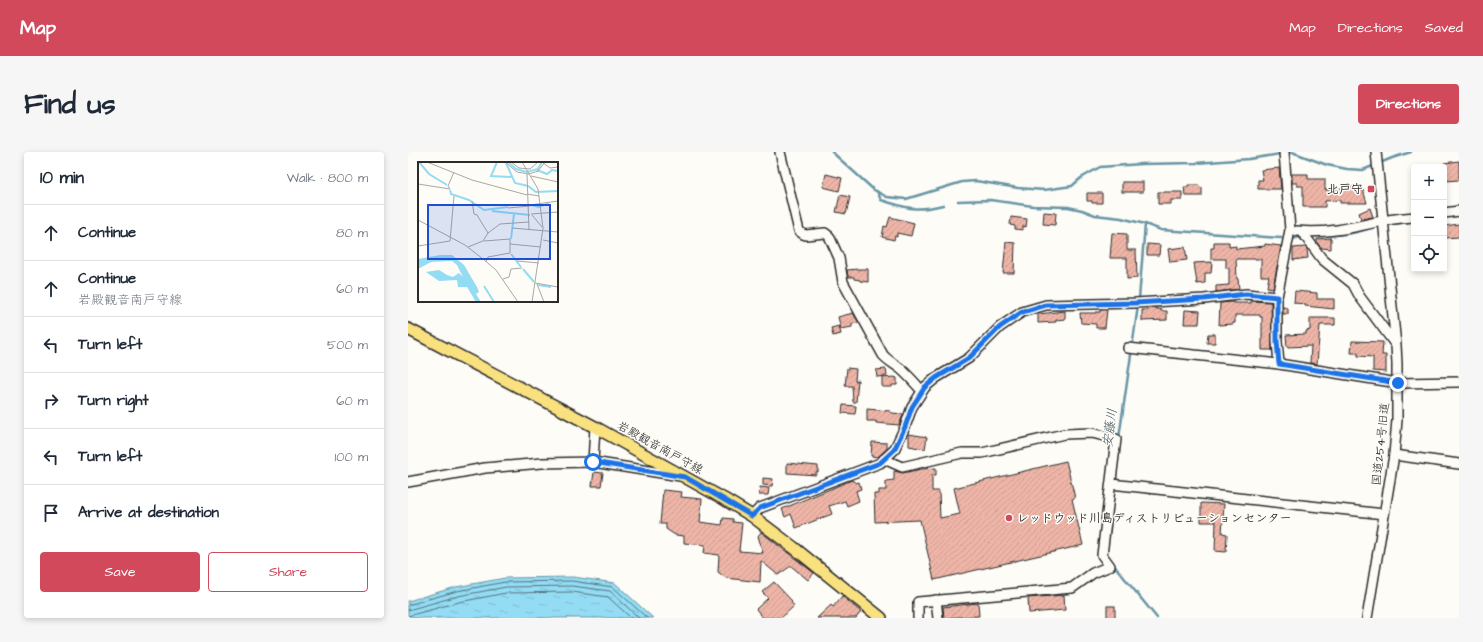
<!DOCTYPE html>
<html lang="en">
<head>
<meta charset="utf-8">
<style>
  :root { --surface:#fff; --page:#f6f6f7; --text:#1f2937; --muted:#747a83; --line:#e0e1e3; --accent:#d1495b }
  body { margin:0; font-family:"Architects Daughter","Klee One",sans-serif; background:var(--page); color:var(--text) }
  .controls { position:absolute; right:12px; top:12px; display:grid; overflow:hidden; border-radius:4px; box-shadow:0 2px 6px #0003 }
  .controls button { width:36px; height:36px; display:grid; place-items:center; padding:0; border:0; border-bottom:1px solid var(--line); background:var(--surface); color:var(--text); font:20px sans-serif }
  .stop { position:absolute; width:12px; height:12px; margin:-9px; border:3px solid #1a73e8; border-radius:50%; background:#fff }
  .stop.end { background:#1a73e8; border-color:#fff; box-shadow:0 1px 4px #0008 }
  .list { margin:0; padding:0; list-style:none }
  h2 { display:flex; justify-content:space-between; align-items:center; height:52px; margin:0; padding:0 16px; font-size:17px }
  h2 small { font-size:13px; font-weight:400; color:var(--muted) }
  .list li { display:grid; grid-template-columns:26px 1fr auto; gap:12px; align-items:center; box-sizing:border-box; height:56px; padding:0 16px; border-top:1px solid var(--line) }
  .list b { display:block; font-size:15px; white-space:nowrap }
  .list p { margin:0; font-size:13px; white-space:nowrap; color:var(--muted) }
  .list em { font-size:13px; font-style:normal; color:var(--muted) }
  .actions { display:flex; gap:8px; padding:12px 16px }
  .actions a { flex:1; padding:9px 0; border:1px solid var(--accent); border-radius:4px; text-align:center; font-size:14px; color:var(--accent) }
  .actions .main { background:var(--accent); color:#fff }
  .icon { flex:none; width:22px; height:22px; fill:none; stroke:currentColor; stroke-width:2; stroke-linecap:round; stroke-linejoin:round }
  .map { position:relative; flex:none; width:1051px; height:466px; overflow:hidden; border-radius:4px }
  header { display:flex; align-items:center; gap:24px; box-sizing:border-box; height:56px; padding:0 20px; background:var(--accent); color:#fff }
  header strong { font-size:19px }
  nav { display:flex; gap:22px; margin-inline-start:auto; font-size:14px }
  .intro { display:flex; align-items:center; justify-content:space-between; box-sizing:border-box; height:96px; padding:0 24px }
  h1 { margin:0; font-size:28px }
  .button { padding:10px 18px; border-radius:4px; background:var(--accent); color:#fff; font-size:14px; font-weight:700 }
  main { display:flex; gap:24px; padding:0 24px }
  aside { flex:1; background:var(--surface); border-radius:4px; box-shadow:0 2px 6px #0003 }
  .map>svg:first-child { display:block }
</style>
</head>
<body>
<header>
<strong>Map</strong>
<nav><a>Map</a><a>Directions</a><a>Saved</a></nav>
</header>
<div class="intro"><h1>Find us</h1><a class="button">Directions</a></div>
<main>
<aside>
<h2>10 min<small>Walk · 800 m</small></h2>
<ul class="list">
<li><svg class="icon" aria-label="ahead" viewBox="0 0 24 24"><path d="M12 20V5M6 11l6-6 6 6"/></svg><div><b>Continue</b></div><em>80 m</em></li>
<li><svg class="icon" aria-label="ahead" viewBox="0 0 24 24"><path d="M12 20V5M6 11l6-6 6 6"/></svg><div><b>Continue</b><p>岩殿観音南戸守線</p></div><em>60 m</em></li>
<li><svg class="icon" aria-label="left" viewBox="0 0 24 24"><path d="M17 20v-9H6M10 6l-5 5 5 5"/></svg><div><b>Turn left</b></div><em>500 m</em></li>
<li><svg class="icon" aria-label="right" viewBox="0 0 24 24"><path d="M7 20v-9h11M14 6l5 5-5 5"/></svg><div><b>Turn right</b></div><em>60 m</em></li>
<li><svg class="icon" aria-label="left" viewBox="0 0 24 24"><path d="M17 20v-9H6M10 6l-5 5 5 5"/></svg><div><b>Turn left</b></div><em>100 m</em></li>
<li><svg class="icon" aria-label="arrive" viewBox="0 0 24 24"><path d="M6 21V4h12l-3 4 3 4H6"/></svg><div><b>Arrive at destination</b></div></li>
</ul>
<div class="actions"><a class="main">Save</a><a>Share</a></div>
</aside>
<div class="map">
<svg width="1051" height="466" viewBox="0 0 1051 466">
  <defs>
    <pattern id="water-ripples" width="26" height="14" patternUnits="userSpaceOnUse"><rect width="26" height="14" fill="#93dcf4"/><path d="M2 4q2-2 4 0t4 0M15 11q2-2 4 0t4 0" fill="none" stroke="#7fbdd1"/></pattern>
    <pattern id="building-hatch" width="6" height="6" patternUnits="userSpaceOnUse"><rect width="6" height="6" fill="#eeb5a7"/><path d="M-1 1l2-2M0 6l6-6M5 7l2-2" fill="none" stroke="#cc9c90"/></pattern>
  </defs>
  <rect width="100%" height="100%" fill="#fdfcf7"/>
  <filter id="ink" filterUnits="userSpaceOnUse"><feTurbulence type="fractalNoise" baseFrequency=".025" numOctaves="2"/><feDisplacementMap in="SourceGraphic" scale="8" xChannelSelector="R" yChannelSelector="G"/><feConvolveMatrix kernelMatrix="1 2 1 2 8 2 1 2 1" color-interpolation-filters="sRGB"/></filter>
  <g filter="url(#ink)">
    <path fill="url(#water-ripples)" stroke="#6995a4" d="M165,425l42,6 38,35h-245v-17l48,-14 49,-9z"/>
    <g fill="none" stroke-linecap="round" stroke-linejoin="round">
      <g stroke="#55727b" stroke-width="1">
        <path d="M0,453l49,-14 48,-9 67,-1 41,6 34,31"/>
        <path d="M0,458l50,-14 48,-9 66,-1 38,5 29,27"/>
        <path d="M0,464l51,-14 47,-9 66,-1 36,5 23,21"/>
      </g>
      <g stroke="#6995a4" stroke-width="2.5">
        <path d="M424,0l42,38 13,7 19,2 56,-17 14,-1 42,7 26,2 28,-4 9,-8 19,-11 41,-3 55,-1 53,-4 43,-7 35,13 20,4 16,1 12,-5"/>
        <path d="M972,11l12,-5 19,-6"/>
        <path d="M469,39l4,9c27,8 34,12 62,5"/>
        <path d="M550,49l32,-1 43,6 35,1 14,3 13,5 26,3 24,6 16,6 120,8"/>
        <path d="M984,72l18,-2"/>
        <path d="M902,84c22,0 45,-1 65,-10"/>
        <path d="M885,87l6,-2"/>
        <path d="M711,286l20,-139 6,-75"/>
        <path d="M705,412l44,54"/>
      </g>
    </g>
    <g fill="url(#building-hatch)" stroke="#2b2b2b">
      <path d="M1051,9v19l-15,1v-18z"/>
      <path d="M871,16l2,21h-23v-9h5l-2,-10z"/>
      <path d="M418,22l16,4 -3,13 -16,-4z"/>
      <path d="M884,22h16v5h17v11l22,-2v-1h10v5l6,-2 4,13h-27v-3l-15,1v6h-22v-21h-6v-3h-5z"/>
      <rect x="714" y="30" width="21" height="10"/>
      <path d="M780,33h11l3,3v8h-17l-1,-9h4z"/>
      <path d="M750,40h24v8h-11v4h-13z"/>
      <path d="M679,41h15v10h-10v-2h-5z"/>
      <path d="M432,43l10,2 -4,17 -10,-2z"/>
      <path d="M962,56l3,9 -12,2 -2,-6z"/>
      <path d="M636,60l12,1 -1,12 -12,-1z"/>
      <path d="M482,65l24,6 -3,13 -14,-3v4l-2,-1 -1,4 -12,-3 2,-11 3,1z"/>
      <path d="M603,65l16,2 -1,8 -3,-1v4l-8,-1v-3l-5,-1z"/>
      <path d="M1051,72v13l-15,1v-12z"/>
      <path d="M704,81l15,1v16h9l1,28 -10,1v-21h-17z"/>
      <path d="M923,86v11l-9,-1 -5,-5v-4z"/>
      <path d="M598,90l9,1 -1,30h-11z"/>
      <path d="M806,90h15v5l7,-1v3l29,-3v-2l16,2 -8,42 -6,-1 2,-11h-8v-17h-25l1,20h1l1,10 -23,3v-6l13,-1v-17h-3v-9h-15v-11h3z"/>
      <path d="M739,92l13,1 -1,10h-12z"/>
      <path d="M777,95l2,13 -17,2 -2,-13z"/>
      <path d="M897,95l2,2 1,9 -15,2v-12z"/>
      <path d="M804,110l-1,11h-6v10l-8,1 -3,-21z"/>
      <path d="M450,117h10v13l-8,-1v-1l-6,-1v-2h-6l-1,-7z"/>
      <path d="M887,139l22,2v6h17v10l-29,-3v-2l-11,-1z"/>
      <path d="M843,149l20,1 1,48h-10v-33h-2v-2h-25v8h-2v1l-14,1 1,-22 11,-1h2v1h18z"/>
      <path d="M875,155l5,1v6h-5z"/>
      <path d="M740,156h9v1h4v2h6v9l-25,1v-11h6z"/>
      <path d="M692,158h7l-2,18h-9v-4l-15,-1 -1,-10h16v-1h4z"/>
      <path d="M777,158l15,1 -1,13h-15z"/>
      <path d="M657,159v8l-9,1v2l-18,1v-9z"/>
      <path d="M445,161l6,10 -7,1v3l-11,2 -3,-12z"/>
      <path d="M902,166h25v7h-15l-3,39 -7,-1 1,-17 -24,1 -1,-12 20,-1v-3l4,-1z"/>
      <path d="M431,174l2,8 -8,2 -2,-8z"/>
      <path d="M800,182h7v9h-8z"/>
      <path d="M944,189l31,1 -1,13h4v17l-13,-1v-14l-15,-1v-3h-7z"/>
      <path d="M439,216l9,1 -1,12 3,-1 -2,22h-3l-1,-16h-7z"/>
      <path d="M478,217l1,7 -10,1 -1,-7z"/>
      <path d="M486,225l3,1v7h-5v2h-10v-9z"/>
      <path d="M435,253l13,1 -1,8 -13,-1z"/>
      <path d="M459,257l23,2 2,2 11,1v1l-4,10 -23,-2v-2h-9z"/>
      <path d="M501,282l18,3 -2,12 -16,-3z"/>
      <path d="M464,290l15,1v6l-9,8 -7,-1z"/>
      <path d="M658,309l9,37 -3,1 11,46 -149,35 -14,-60 -45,2 -1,-28h5v-4h7v-9l8,-1v-9l9,2 18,-4 15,-1v7h-4v16h7l1,27 20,-4 -6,-26z"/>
      <path d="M379,311l31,3v6h-2v3l-29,-2z"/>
      <path d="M186,320l9,1 -2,13h-9z"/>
      <path d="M355,326l10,1 -1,7 -9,-1z"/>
      <path d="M444,328l4,3 3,-1 2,7 -5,2 3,10 -12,5 -2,-5 -16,5 3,8 -36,14 -5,-14 -6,3 -3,-8z"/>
      <path d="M352,335l9,1 -1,7h-9z"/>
      <path d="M255,338l19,2 -1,5 21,2 -2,23 22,3 1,-7 10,1v3l9,1 -3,28 24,2 -5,-17 3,-4 53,41 -6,7 -17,-14 -13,9 -17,-14 -1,21 -34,-4 -8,-6 1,-17 -15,-2 1,-8 -21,-2v-7l-9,-1 -9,-6v-5h-6z"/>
      <path d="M793,351l23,1 -2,29 5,1 -1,18 -11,-1 1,-29h-15z"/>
      <path d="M366,430l18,19 -1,1 3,4 -13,12h-18l-7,-9 12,-11 -6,-6z"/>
      <path d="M656,443l1,15 -36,3 -1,-15z"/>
      <path d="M434,444l19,16 -5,6h-39l14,-13 2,2z"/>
      <path d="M570,451l1,13 -35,2 -1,-11z"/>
      <rect x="699" y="454" width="8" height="12"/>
    </g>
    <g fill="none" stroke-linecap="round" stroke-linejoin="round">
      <g stroke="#2b2b2b" stroke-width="12">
        <g id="minor">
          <path d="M372,0l19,79 4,3 3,1 19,-2 4,3 10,22 4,24 40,73c5,6 12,9 18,14 8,7 14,14 21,22"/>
          <path d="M1036,61l15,-2"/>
          <path d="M889,79c27,3 54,-3 80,-9 12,-3 25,-4 37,-5"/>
          <path d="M894,80l20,27 31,25 7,13 35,47"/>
          <path d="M720,196l151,16 119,19 61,-1"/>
          <path d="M871,212l-2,-23v-44l13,-67 -6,-78"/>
          <path d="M986,303l65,9"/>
          <path d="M476,307l18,8 60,-14h20l82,-19 28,-1 24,6 -14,116 8,11 -17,7 -21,15 -154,14v16"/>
          <path d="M185,310l87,14"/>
          <path d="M0,330l77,-14 57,-5 51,-1 2,-35"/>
          <path d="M703,332l273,30"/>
          <path d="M344,364l8,-8 120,-45 14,-13 11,-23 7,-20 13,-20 11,-9 33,-20 31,-31 22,-15 24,-7 89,-2 69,-4 42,-5 31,3"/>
          <path d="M528,448l2,18"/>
          <path d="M959,466l27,-163 3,-35v-56l-1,-19 -20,-193"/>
        </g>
      </g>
      <g stroke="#2b2b2b" stroke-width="14">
        <path id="major" d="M0,177l187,98 129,72 28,17 41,31 88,71"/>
      </g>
      <use href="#minor" stroke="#fdfcf7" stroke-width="9"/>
      <use href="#major" stroke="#fae180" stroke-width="11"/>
    </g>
  </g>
  <g fill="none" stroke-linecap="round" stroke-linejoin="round" filter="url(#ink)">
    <path stroke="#1a73e8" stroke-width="5" d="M185,310l92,15 67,39 8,-8 120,-45 14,-13 11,-23 7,-20 13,-20 11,-9 33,-20 31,-31 22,-15 24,-7 89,-2 69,-4 42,-5 31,3v44l2,23 119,19"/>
  </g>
  <g fill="#d1495b" stroke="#fdfcf7" stroke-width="1.5">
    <rect x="959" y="33" width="8" height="8" rx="2"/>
    <circle cx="601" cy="366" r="4"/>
  </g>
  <g text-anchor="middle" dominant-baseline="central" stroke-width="3" stroke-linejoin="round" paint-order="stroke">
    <g font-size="12" font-weight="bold" fill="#2b2b2b" stroke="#fdfcf7" text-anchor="end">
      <text x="955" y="37">北戸守</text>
      <text x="609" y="366" text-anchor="start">レッドウッド川島ディストリビューションセンター</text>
    </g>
    <g font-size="12" fill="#2b2b2b" stroke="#fdfcf7">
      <text transform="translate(973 292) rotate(-84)">国道254号旧道</text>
      <text transform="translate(252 296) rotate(29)">岩殿観音南戸守線</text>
    </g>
    <g font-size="13" font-style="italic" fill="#45575d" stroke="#fdfcf7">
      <text transform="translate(702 276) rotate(-82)">安藤川</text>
    </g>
  </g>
  <g transform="translate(10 10)">
    <rect width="140" height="140" fill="#fdfcf7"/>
    <path d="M22,93h12l12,10 13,22 2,5 -3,2 5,8h-5l-9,-15h-9l-1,-7 -18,1 -13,-9 13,-2 8,5 6,2 6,-4 4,4 -6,-12 -5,-4 -21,1 -13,7v-10z" fill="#93dcf4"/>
    <path fill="none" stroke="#93dcf4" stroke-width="2" d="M1,0l10,12 18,11M79,0l-6,14 21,1M90,0l8,7 11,3 11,-3 4,-7M88,1l9,20 13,3 8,6 22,-1M119,8l10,4 5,-4 6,1M32,28l1,4 18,6 15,10 24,-3M113,43l8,2 10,-4M74,49l38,4M93,77l3,-25M93,92l10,13M105,107l11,13M120,123l13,2M66,124l10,16"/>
    <path fill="none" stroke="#a9a8a5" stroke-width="1" d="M9,0l45,18 55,15M87,0l12,10 12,2 9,-3 7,-9M93,0l8,6 11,1 8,-7M104,0l16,27 5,39 -11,74M124,0l8,6 8,-1M109,12l2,56M113,14l27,6M0,22l32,5 -2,-3 6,-14M109,32l12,2M54,39l2,13 3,1 11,18M112,43l28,-4M90,46l22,-2M113,52l27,-2M114,53l10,12M0,58l47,25 18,14 13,11 22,32M94,66l46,4M125,78l15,3M66,79l26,-2v14l-22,4 -2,5M92,82l31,3M0,84l32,-5 4,-45M50,85l15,-6 5,-8 12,-9 29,-2M99,99l22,2M85,117l6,-2 2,-8 11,-1M117,121l23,4M119,122l7,18"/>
    <path fill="#1d4ed8" fill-opacity="0.15" stroke="#1d4ed8" stroke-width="2" d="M10,43h122v54h-122z"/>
    <rect width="140" height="140" fill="none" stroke="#2b2b2b" stroke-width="2"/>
  </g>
</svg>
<div class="controls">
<button>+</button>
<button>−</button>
<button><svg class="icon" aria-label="locate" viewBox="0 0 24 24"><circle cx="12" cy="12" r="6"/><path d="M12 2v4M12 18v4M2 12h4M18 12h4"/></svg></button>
</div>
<div class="stop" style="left:185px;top:310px"></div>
<div class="stop end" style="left:990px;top:231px"></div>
</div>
</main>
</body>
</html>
